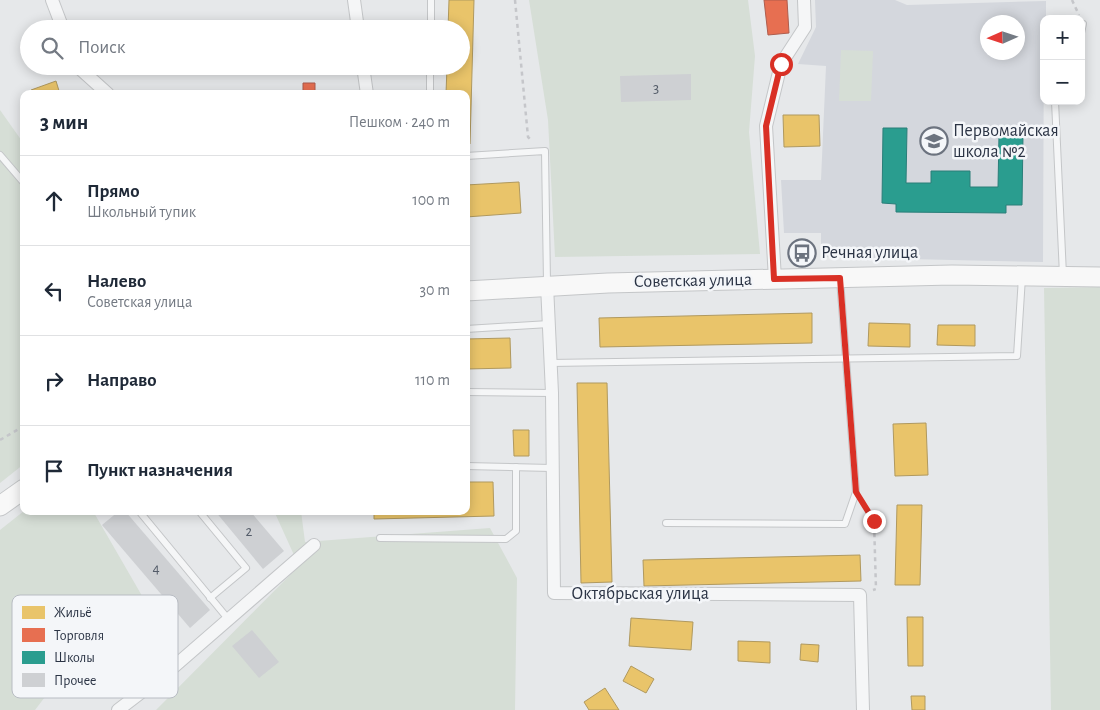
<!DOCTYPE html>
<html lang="ru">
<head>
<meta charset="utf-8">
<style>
  :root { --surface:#fff; --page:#f6f6f7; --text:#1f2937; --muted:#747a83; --line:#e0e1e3 }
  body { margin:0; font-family:"Alegreya Sans",sans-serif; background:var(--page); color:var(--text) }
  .controls { position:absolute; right:15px; top:15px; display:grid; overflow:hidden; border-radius:10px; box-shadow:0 2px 12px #0003 }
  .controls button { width:45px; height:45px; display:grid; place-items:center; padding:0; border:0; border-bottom:1px solid var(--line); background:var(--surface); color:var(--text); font:25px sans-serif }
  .compass { position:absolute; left:980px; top:15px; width:45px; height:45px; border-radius:50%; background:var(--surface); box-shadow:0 2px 12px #0003; rotate:267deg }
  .stop { position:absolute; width:15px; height:15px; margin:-11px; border:4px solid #d93025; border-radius:50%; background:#fff }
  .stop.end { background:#d93025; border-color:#fff; box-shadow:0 1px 5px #0008 }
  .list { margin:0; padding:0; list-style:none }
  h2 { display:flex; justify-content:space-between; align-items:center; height:65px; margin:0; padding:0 20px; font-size:21px }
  h2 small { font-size:16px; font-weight:400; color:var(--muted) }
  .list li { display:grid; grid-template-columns:32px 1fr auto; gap:15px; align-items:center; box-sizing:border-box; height:90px; padding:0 20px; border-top:1px solid var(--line) }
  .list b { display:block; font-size:19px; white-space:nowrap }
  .list p { margin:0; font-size:16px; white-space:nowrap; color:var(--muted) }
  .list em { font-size:16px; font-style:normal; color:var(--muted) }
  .icon { flex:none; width:28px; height:28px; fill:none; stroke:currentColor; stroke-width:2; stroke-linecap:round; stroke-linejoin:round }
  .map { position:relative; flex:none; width:1100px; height:710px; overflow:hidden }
  .search { position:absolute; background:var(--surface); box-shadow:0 2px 12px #0003; left:20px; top:20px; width:450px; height:55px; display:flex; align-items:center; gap:12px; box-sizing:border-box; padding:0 18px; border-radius:28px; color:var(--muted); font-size:19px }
  .panel { position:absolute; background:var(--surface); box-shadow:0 2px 12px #0003; left:20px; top:90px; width:450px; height:425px; border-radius:10px }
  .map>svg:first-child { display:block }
</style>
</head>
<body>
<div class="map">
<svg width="1100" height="710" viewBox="0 0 1100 710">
  <rect width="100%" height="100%" fill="#e6e8ea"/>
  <path fill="#d4d7dd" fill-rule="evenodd" d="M815,0h80l12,5 139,-4v18h-2l-1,243 -222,-5v-24h-37l-3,-53h40l5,-114 -28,-2 18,-37zM988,22h30v30h-30z"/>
  <g fill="#d6ded6">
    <path d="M529,0h219l7,56 -6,76 11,122 -205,3 -7,-137z"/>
    <path d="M841,50l32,1 -2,50h-32z"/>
    <path d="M0,110l24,34v320l-24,19z"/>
    <path d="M1100,287v423h-49l-7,-422z"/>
    <path d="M24,511h69l67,116 -109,62 -16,21h-35v-180z"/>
    <path d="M274,511h27l4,31 185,-14 27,50 -2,132h-359l143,-144z"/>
  </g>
  <g fill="#e9c46a" stroke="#b0995f">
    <path d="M449,0h25l-4,144h-4v-50h-20l1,-28h14v-37h-13z"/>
    <path d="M56,81l4,13h-28l-1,-4z"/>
    <path d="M783,115h36l1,31 -36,1z"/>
    <path d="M519,182l2,31 -55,4v-32z"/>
    <path d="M812,313v30l-212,4 -1,-29z"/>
    <path d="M869,323l41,1v23l-42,-1z"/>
    <path d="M938,325h37v21l-38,-1z"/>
    <path d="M510,338l1,30 -45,1v-30z"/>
    <path d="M577,383h30l5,199 -31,1z"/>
    <path d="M926,423l2,52 -33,1 -2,-52z"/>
    <path d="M513,430h16v26h-15z"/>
    <path d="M466,482h27l1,34 -120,3v-8h92z"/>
    <path d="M897,505h25l-2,80h-25z"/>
    <path d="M860,555l1,26 -217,5 -1,-26z"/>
    <path d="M907,617h16v49h-15z"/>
    <path d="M631,618l62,4 -2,28 -62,-4z"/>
    <path d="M738,641l32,1v21l-32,-2z"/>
    <path d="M801,644l18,1 -1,17 -18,-2z"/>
    <path d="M631,666l23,13 -8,14 -23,-12z"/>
    <path d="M605,688l14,22h-30l-5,-8z"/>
    <path d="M911,696h14v14h-13z"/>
  </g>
  <g fill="#e76f51" stroke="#af5d4d">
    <path d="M764,0h23l2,33 -21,2z"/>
    <path d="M303,83h12v10l14,1h-26z"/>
  </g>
  <path fill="#2a9d8f" stroke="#2a7e79" d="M883,128h24l-1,55h25v-12h39v16h28l1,-52h24l-1,70h-16v8l-110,-1v-8l-14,-1z"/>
  <g fill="#ced0d3">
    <path d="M691,74v26l-70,2 -1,-26z"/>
    <path d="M119,511h6l85,99 -20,18 -88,-103z"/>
    <path d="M215,511h35l34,40 -21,18z"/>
    <path d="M252,630l27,32 -20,16 -27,-32z"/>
  </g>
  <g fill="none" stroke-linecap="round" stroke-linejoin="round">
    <g stroke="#c4c6c8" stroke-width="8">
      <g id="lane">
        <path d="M431,29v-29"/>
        <path d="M1081,33l2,-9"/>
        <path d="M430,94v-28"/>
        <path d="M1055,101l8,174"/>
        <path d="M0,155l24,28"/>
        <path d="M466,156l79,-5 2,132"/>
        <path d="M466,329l83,-5"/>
        <path d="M550,363l467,-7 5,-79"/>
        <path d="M466,392l86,1"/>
        <path d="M466,466l86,2"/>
        <path d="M139,511l90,109"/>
        <path d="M199,511l47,57 -36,30"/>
        <path d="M666,523l179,1 11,-32 -16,-213"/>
        <path d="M380,538l126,1 10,-8v-64"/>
      </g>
    </g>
    <g stroke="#c4c6c8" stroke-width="14">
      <g id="street">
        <path d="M52,0l11,29"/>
        <path d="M354,0l4,29"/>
        <path d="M77,66l31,28"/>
        <path d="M363,66l4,28"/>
        <path d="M775,279l-9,-153 15,-62 24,-37 -1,-27"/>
        <path d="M547,285l5,108 2,200 306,2 3,115"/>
        <path d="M118,710l51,-39 145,-126"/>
      </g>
    </g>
    <g stroke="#c4c6c8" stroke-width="21">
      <g id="secondary">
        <path d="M466,291l142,-8 344,-8 148,2"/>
        <path d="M0,506l24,-17"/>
      </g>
    </g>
    <g stroke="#c5c6ca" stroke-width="2.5" stroke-dasharray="4 4" stroke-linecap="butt">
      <path d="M515,0l13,137 4,4"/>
      <path d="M1072,0l7,15"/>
      <path d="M0,440l24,-14"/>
      <path d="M864,504l10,17 2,68 -3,1"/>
    </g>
    <use href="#lane" stroke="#f5f6f7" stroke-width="6"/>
    <use href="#street" stroke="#f5f6f7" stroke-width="12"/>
    <use href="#secondary" stroke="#f8f8f8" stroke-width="19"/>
  </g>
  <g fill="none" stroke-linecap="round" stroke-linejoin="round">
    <path stroke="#d93025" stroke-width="6" d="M781,64l-15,62 8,153 66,-1 16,214 18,29"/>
  </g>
  <defs>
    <g id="school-ring" transform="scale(1.4375)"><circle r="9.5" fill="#f4f6f9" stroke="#6c737f" stroke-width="1.5"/><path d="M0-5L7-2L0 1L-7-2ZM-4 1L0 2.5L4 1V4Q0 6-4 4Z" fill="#6c737f"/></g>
    <g id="bus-ring" transform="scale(1.4375)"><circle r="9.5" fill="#f4f6f9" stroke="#6c737f" stroke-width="1.5"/><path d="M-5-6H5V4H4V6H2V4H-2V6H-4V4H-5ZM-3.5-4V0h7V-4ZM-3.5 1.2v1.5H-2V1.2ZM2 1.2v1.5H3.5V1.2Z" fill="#6c737f"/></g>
  </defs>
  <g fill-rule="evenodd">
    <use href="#school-ring" x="934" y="141"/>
    <use href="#bus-ring" x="802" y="253"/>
  </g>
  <g text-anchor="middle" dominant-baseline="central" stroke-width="5" stroke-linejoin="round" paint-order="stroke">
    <g font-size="15" fill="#545c69">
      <text x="656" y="88">3</text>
      <text x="249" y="531">2</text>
      <text x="156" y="568">4</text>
    </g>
    <g font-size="18" fill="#2b3445" stroke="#f4f6f9" text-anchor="start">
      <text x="953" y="131">Первомайская<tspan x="953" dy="21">школа №2</tspan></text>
      <text x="821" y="253">Речная улица</text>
    </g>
    <g font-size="18" fill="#2b3445" stroke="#f4f6f9">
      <text transform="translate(693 281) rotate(-1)">Советская улица</text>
      <text x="640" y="594">Октябрьская улица</text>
    </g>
  </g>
  <rect x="12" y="595" width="166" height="103" rx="8" fill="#f4f6f9" stroke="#b8bcc3" stroke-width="1"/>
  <rect x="22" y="606" width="23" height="13" fill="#e9c46a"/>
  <rect x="22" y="628" width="23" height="14" fill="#e76f51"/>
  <rect x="22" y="651" width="23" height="13" fill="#2a9d8f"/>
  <rect x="22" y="673" width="23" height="14" fill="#ced0d3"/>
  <g font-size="14" fill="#2b3445">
    <text x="54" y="617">Жильё</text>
    <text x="54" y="640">Торговля</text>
    <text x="54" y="662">Школы</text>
    <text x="54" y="685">Прочее</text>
  </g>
</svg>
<div class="controls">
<button>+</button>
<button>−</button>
</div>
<svg class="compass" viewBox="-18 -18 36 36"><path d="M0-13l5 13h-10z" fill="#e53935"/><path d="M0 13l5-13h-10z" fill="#747a83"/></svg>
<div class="stop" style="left:781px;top:64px"></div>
<div class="stop end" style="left:874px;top:521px"></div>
<div class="search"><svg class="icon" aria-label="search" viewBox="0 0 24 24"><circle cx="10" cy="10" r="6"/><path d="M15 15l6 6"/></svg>Поиск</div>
<section class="panel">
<h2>3 мин<small>Пешком · 240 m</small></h2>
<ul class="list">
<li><svg class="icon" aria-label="ahead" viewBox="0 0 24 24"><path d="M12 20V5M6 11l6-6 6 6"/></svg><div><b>Прямо</b><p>Школьный тупик</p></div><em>100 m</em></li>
<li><svg class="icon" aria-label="left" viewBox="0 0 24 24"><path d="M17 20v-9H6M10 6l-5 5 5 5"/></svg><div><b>Налево</b><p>Советская улица</p></div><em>30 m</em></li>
<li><svg class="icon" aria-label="right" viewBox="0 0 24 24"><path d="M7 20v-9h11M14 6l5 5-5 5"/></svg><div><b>Направо</b></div><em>110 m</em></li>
<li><svg class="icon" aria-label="arrive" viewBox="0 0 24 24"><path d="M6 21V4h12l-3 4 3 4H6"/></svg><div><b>Пункт назначения</b></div></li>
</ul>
</section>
</div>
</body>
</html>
